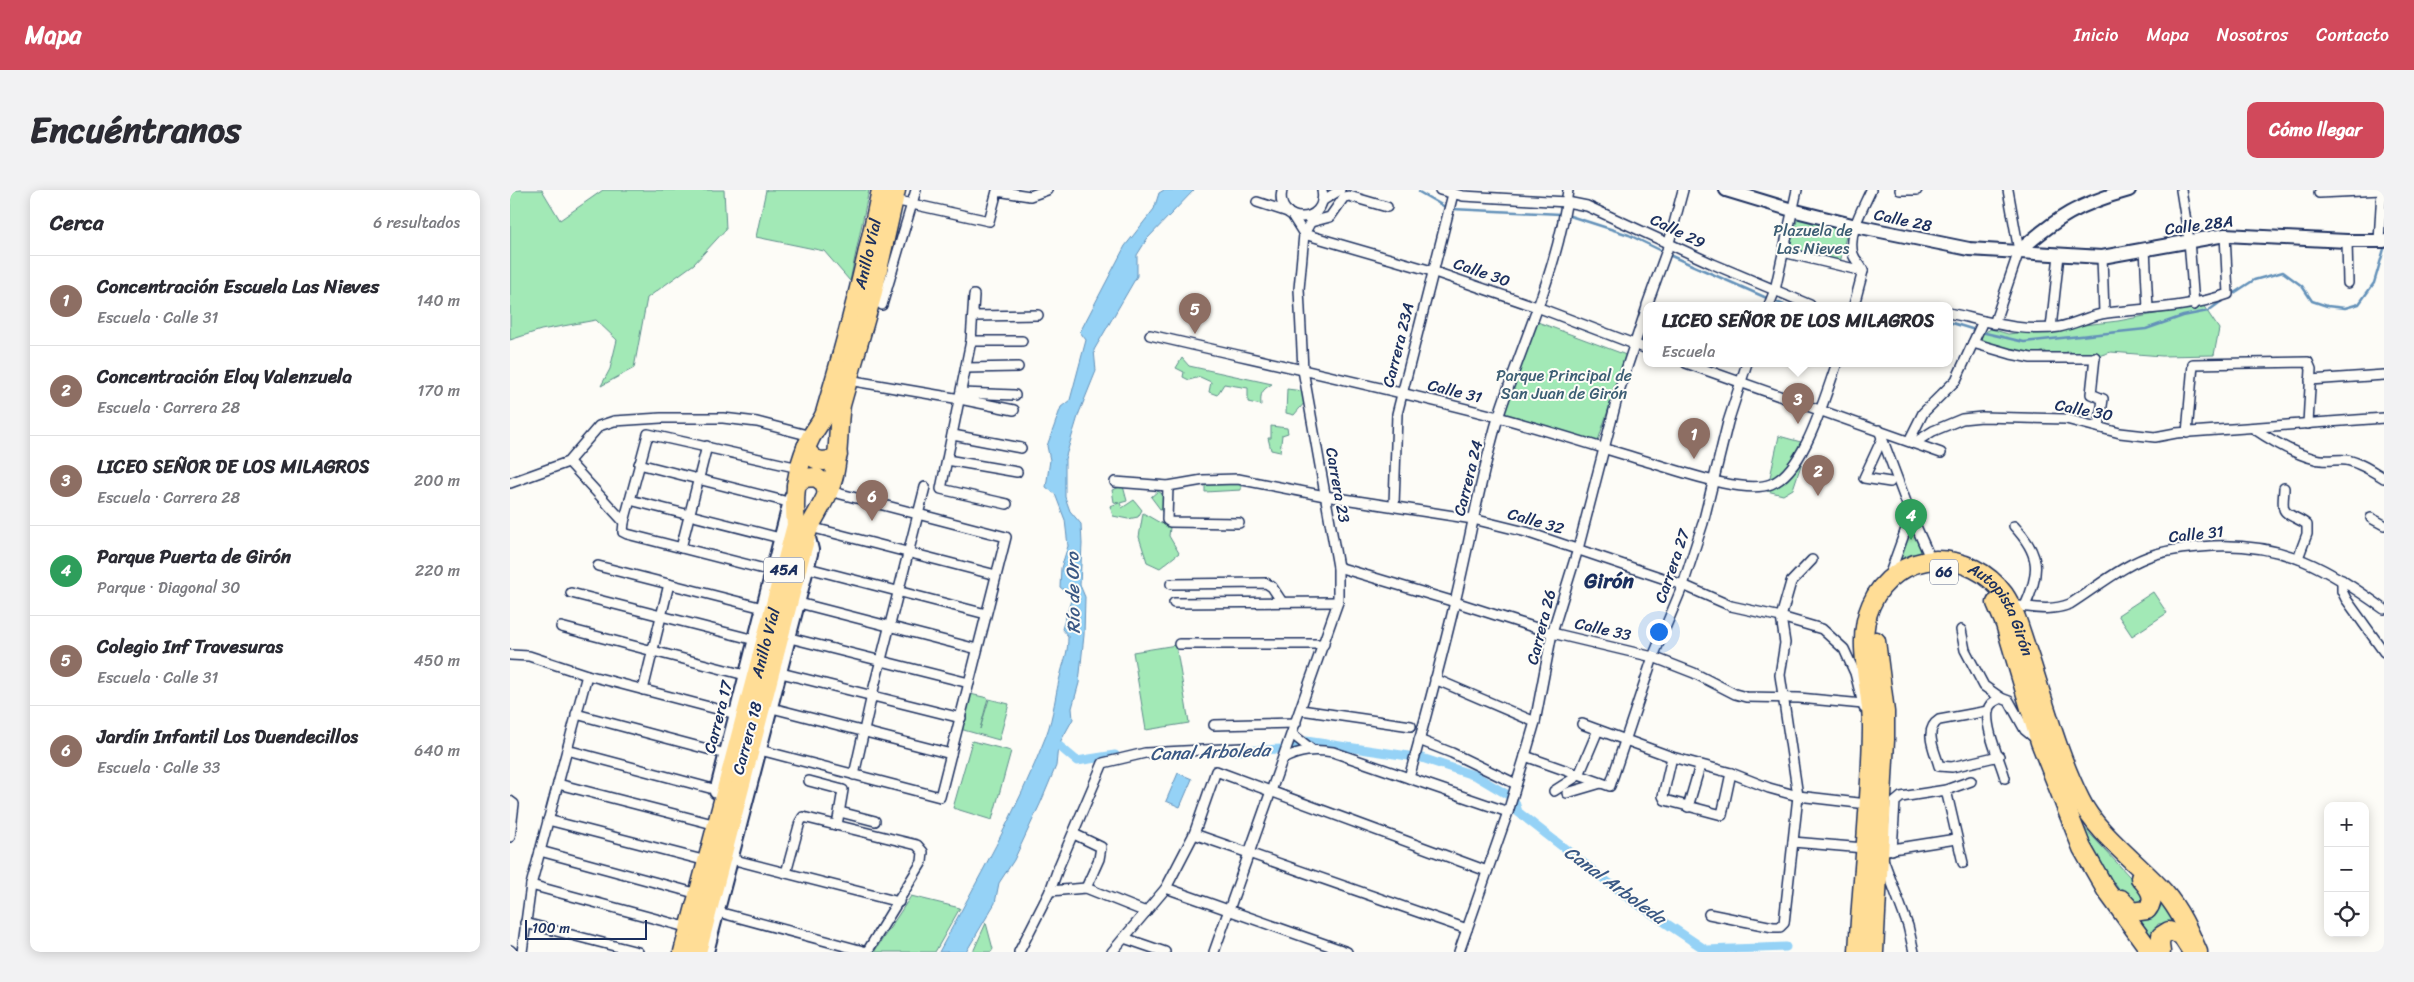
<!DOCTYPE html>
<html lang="es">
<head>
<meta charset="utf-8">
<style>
  :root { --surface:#fff; --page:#f2f2f3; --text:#2b2b33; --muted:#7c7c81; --line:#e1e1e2; --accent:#d1495b }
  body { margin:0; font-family:Sriracha,sans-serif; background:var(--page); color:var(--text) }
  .controls { position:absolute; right:15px; bottom:15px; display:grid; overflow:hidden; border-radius:10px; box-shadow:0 2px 12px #0003 }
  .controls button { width:45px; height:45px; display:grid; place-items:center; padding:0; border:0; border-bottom:1px solid var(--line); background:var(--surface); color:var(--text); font:25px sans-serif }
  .scale { position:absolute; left:15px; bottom:12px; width:122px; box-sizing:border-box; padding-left:5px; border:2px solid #1b2f5e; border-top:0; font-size:14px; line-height:18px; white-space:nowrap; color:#1b2f5e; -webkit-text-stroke:4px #fdfcf7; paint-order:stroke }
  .you { position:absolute; left:1148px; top:441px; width:18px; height:18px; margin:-12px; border:4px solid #fff; border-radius:50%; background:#1a73e8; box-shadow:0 0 0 8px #1a73e833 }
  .badge { display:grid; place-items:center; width:32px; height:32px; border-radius:50%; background:var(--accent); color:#fff; font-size:16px; font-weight:700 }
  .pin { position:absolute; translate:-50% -41px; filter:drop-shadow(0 1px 2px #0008) }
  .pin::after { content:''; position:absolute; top:26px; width:18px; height:15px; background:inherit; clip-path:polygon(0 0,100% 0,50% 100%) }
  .popup { position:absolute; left:1133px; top:112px; width:310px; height:65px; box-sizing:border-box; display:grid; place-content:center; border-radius:10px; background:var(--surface); filter:drop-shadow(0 1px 4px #0005); font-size:16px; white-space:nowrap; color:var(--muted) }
  .popup b { font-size:19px; color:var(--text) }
  .popup::after { content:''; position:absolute; left:50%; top:100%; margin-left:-10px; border:10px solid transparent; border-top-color:var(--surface) }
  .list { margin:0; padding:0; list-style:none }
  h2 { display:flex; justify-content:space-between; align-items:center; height:65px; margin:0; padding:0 20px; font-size:21px }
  h2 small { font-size:16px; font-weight:400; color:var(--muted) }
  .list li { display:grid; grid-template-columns:32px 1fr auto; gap:15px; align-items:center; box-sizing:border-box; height:90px; padding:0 20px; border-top:1px solid var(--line) }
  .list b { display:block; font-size:19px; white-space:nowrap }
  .list p { margin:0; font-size:16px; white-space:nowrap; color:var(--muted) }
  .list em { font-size:16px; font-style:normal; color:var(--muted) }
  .icon { flex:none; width:28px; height:28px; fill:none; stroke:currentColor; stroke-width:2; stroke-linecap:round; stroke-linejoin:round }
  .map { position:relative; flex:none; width:1874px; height:762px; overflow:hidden; border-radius:10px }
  header { display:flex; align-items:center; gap:30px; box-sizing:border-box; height:70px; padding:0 25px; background:var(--accent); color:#fff }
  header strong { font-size:24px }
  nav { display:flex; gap:28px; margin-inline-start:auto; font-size:18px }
  .intro { display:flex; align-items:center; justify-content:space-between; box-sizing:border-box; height:120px; padding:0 30px }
  h1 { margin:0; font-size:35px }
  .button { padding:12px 22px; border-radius:10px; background:var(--accent); color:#fff; font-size:18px; font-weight:700 }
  main { display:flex; gap:30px; padding:0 30px }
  aside { flex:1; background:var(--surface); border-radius:10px; box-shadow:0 2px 12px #0003 }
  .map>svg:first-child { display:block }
</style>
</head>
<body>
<header>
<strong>Mapa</strong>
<nav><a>Inicio</a><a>Mapa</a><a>Nosotros</a><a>Contacto</a></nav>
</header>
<div class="intro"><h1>Encuéntranos</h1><a class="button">Cómo llegar</a></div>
<main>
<aside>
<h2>Cerca<small>6 resultados</small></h2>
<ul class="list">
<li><span class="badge" style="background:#8d6e63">1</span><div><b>Concentración Escuela Las Nieves</b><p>Escuela · Calle 31</p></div><em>140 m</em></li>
<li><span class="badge" style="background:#8d6e63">2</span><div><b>Concentración Eloy Valenzuela</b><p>Escuela · Carrera 28</p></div><em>170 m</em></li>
<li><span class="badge" style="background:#8d6e63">3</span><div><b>LICEO SEÑOR DE LOS MILAGROS</b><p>Escuela · Carrera 28</p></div><em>200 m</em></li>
<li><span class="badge" style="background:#2e9e5b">4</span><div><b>Parque Puerta de Girón</b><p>Parque · Diagonal 30</p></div><em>220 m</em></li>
<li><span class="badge" style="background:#8d6e63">5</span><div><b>Colegio Inf Travesuras</b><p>Escuela · Calle 31</p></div><em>450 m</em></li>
<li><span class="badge" style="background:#8d6e63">6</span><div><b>Jardín Infantil Los Duendecillos</b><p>Escuela · Calle 33</p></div><em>640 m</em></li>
</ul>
</aside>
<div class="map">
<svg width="1874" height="762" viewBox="0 0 1874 762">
  <rect width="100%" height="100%" fill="#fdfcf7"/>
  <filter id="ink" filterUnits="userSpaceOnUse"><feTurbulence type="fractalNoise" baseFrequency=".02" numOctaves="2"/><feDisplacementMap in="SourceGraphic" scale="10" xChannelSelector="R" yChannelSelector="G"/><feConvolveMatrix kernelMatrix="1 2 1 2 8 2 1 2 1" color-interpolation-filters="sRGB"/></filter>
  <g filter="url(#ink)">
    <g fill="#a2e9b6" stroke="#5e8c8a">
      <path d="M0,0h32l18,30 43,-30h121l2,39 -32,35 -47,34 -13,70 -33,18 9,-17 7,-29 -21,-20 -55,10 -31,10z"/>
      <path d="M256,0h103l-19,91 -26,-30 -68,-14z"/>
      <path d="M1288,27l49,14 -7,32 -51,-13z"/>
      <path d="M1693,115l16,24 -5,26 -52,1 -51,-4 -16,5 -22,-1 -4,-5 -11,5 -5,-3 -2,3 -6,-5 -16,5 1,-4 -13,2 -38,-13 2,-7 10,-5 17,5 110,-13z"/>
      <path d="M1025,131l91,34 -29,89 -96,-27z"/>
      <path d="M672,168l7,8 83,18c-10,6 -12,9 -11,21l-13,-3v-14l-24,-4 -7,11 -8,-3 2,-10 -11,-5 -11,3 -6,-3 1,-5 -8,-4z"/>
      <path d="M777,199l16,2 2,11 -11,13 -8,-2z"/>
      <path d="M761,236l16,2 1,5 -6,2 -2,17 -9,-2 -3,-12h3z"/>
      <path d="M1269,246l29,8 -15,45 -10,6 -16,-4z"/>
      <path d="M695,293h36v7l-36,2z"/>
      <path d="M613,296l4,15 -7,2 2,5 12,-8 8,10 -4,7 -10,2 -15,-3 -3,-10 9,-3 -5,-1 -2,-12z"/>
      <path d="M648,301l15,11 -4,34 10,17 -19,15 -13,-6 -8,-25 4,-24 19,11 1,-11 -12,-16z"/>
      <path d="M1401,334l13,32 -28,13z"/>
      <path d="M1643,402l14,21 -35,23 -14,-21z"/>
      <path d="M666,455l13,78 -43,7 -13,-78z"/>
      <path d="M460,504l18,4 -8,31 9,-30 20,5 -10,36 -39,-11z"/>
      <path d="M462,551l39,10 -19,69 -39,-12z"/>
      <path d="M1572,635l60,65 3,10 -5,7 -9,-1 -48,-66z"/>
      <path d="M1643,697l32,45 -13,-10 -14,2 -5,9v8l-15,-22z"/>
      <path d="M401,706l49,12 -25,44h-61z"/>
      <path d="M476,733l7,26 -2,3h-18z"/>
    </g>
    <g fill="#95d2f6" stroke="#6491b9">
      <path d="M654,0h30l-47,49 -10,16v21l-43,74 2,21 -17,42 -14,46v38l5,14 11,13 1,20 -2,41 5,12 -1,38 -5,48 -7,25 1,11 -15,27 -2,20 -15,36 -27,58 -15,23 -4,20 -29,49h-27c38,-71 78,-141 107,-216 8,-21 9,-42 15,-63 4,-16 7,-20 7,-37l-6,-7 10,-32 -12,-10 1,-19 7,-22 -3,-26 -10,-26 -9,-7 4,-27 -3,-14 14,-39 9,-7 16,-60 -6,-8 45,-86 29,-37 5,-16z"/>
      <path d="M668,583l14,6 -12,28 -14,-6z"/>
    </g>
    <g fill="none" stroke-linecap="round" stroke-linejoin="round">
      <g stroke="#6491b9" stroke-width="2.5">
        <path d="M909,2l28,16"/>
        <path d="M942,19l109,5"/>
        <path d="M1057,25l62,20 35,17"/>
        <path d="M1159,65l100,44"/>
        <path d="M1721,105l23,-15 29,-8 19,14 10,15 15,5 18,2 14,-4 15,-21 10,-34"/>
        <path d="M1264,111l10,4"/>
        <path d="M1439,132l26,8"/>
        <path d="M1471,142l43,10 122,-13 37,-13 25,-5 18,-13"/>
      </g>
      <g stroke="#95d2f6" stroke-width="9">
        <path d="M542,550l25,21 38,-6"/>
        <path d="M796,551l116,17 54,18 32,19"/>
        <path d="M781,559l6,-3"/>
        <path d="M725,561l47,-2"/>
        <path d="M1005,612l3,10 109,85 79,53 80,-3"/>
      </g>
      <g stroke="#1b2f5e" stroke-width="12">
        <g id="street">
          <path d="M772,0c-8,36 47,36 40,0"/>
          <path d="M930,0l23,6 104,6 20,4 126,58 97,41"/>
          <path d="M1390,0h17"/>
          <path d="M1671,0l8,50 5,65"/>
          <path d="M1809,3l63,-3"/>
          <path d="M384,10l95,21 8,-30 33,5 17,-6"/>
          <path d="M812,11l18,-11"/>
          <path d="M747,12l31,10"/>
          <path d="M782,25l12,19"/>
          <path d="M801,32l19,-5 14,-20 5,-1 38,11"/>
          <path d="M794,44l128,37 105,36 110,42"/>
          <path d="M1837,51l1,42"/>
          <path d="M1869,51l3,-51"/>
          <path d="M1635,58l3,61"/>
          <path d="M1273,62l80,19"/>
          <path d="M1592,67l2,56"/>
          <path d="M464,105l-3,46 -30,148 66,15"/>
          <path d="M372,115l34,-115"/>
          <path d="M1137,115l20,-55 16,-60"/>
          <path d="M1259,115l6,-15 22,-100"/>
          <path d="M1344,115l9,-34c-2,-7 -8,-10 -10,-17 -6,-20 10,-46 18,-64"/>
          <path d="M1439,123c37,8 72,20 110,14 17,-3 31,-12 48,-14 41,-5 82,-5 121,-19l-3,-59"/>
          <path d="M464,126l64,-1"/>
          <path d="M1484,134l25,-73 -11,-61"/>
          <path d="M1541,138l8,-73"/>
          <path d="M640,145c116,27 233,52 348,82 51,14 101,30 151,45 28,8 95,33 122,22 34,-13 54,-89 66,-121"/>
          <path d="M461,151h51"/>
          <path d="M1463,153l38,11 20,4h64"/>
          <path d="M1585,167l-4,37 12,5 -4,28"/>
          <path d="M1176,173l255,90"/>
          <path d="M456,178l52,-1"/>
          <path d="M338,190l112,19 54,11"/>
          <path d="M1800,190l74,-5"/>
          <path d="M451,203l54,2"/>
          <path d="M1743,238c19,13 39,25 62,31 10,3 21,0 31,1 13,2 26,11 38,18"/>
          <path d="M1369,240l32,85 20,45"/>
          <path d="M1677,243l6,-69 115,-2 3,7 -3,55"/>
          <path d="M443,245l68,13"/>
          <path d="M1372,249l-18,39 26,4"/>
          <path d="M1399,251l14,-28 33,-33 27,-59"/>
          <path d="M1404,253l19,-12 29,-12 20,-2 84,2 54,14 35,4 21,-4 208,-15"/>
          <path d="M437,270l70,12"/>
          <path d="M59,272l55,60"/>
          <path d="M129,274l149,38"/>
          <path d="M605,292l53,4 35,-6 35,-1 87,17 148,23 53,13 157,53 48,21 50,11 41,12 22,20 11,24 9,35"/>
          <path d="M0,293l58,-21 31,-36 15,-5 47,-3h62l34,4 54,14"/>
          <path d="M658,296l-1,34 3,2 69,1"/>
          <path d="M1774,298c0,6 -2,16 0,21 2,7 18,10 23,16v9l-9,24"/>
          <path d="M120,310l150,38"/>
          <path d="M884,315l3,-91 56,-220"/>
          <path d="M1861,328l13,7"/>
          <path d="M1504,336c26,28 27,45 11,80"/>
          <path d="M300,337l186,48"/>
          <path d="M171,358l26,-102"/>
          <path d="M88,376l165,42"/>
          <path d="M828,377l117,35 97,31 101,24 41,16 41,21 11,3 53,1 64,6"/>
          <path d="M298,378l178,46"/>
          <path d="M262,381l-145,-37 -4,-2 1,-10 24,-88 151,34"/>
          <path d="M1379,386l22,-61"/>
          <path d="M1832,390v11l4,8 38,53"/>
          <path d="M661,394l95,-1 6,4 10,15"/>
          <path d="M61,403l184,47"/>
          <path d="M289,413l178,46"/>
          <path d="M664,413l164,-1"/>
          <path d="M1500,415c22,2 39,7 60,-1 27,-17 55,-41 86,-50 18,-5 38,-7 57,-8 72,-3 114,22 171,63"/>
          <path d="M51,437l184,48"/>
          <path d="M1451,440l4,20 19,36 17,12"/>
          <path d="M280,448l179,45"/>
          <path d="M669,454h145"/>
          <path d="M0,465l19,1 58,19 149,39"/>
          <path d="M271,483l180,45"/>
          <path d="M925,489l100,43"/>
          <path d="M133,500l26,-106"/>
          <path d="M262,518l179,46"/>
          <path d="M791,520l110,16"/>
          <path d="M1478,521l-49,9c-16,10 -4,31 0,46l13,1 47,-11"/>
          <path d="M66,524l150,40"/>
          <path d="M1072,534l90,33 59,16 38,15 29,8 69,8"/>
          <path d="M704,535l82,-2"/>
          <path d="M782,544l19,15"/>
          <path d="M909,550l33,13 64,31"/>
          <path d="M57,560l150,40"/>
          <path d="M250,560l180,47 66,-260 -169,-44"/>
          <path d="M1015,566l85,30 43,-129 30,-72 20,-62 25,-101 19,-59"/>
          <path d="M1162,567l-9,39 2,4 57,15 9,-42"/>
          <path d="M773,569c17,-9 31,-10 50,-7l175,60"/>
          <path d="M344,585l18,-80 53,-208"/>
          <path d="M899,588c16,-58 32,-117 46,-176 15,-61 25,-124 43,-184 24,-76 61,-149 70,-228"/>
          <path d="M1495,588c-5,-18 -20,-49 -17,-67 1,-8 7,-10 13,-13l8,3 16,29 11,9"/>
          <path d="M299,591l34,9 -6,35"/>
          <path d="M48,594l151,39"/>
          <path d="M1436,600l17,73"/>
          <path d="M1044,601l25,-16 19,-45"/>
          <path d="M1057,603l34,-10"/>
          <path d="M0,611l4,3 -4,33"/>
          <path d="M1178,617l12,-41"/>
          <path d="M330,622l35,9"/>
          <path d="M38,630l151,39"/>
          <path d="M564,644l27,13 -2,12 -13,29"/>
          <path d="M684,644l273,95"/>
          <path d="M1283,652l71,6"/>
          <path d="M1382,660l3,-48 6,-5 45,-7 25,-9"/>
          <path d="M30,661l151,41"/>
          <path d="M221,669l168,43"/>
          <path d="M276,683l14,-51 3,-5 114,28 6,7 -1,10 -55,90"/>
          <path d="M21,695l151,41"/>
          <path d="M656,698l181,64"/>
          <path d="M540,701l36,-3 60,24"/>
          <path d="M208,722l149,40"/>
          <path d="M1199,724l64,13h7l4,-4 14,-127 -18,-121 5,-32 -4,-26 10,-35 21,-22"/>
          <path d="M15,733l113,29"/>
          <path d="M614,748l41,14"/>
          <path d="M0,760l2,2"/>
          <path d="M12,762l9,-67 56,-210"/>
          <path d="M509,762l31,-61 9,-25 44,-103 42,-10 97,-5"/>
          <path d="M602,762l54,-64 28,-54 22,-63 271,100"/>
          <path d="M704,762l124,-350v-35l-35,-197 -4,-81 5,-55 12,-22"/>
          <path d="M949,762l49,-140 17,-56 10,-34 17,-89 26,-84 41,-158 28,-84"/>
          <path d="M1404,762l-6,-26 -28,-75 76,-12"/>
        </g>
      </g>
      <g stroke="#1b2f5e" stroke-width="16">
        <g id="secondary">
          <path d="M1216,0l66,20 64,16 113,23 133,8 123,-22 122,6h37"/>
          <path d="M1509,61c39,-34 59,-47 110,-61"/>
          <path d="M206,602l75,-295"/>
          <path d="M197,762l105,-402 -4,-16"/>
        </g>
      </g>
      <g stroke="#1b2f5e" stroke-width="21">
        <g id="highway">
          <path d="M296,257c5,15 20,18 32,8"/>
          <path d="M286,295l8,-7 12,-1 9,7 2,12"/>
          <path d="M1486,413l9,21 35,118 42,106 24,42 45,62"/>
          <path d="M1611,709l12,13 14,-2c10,-12 2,-22 -7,-32"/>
          <path id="s1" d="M173,762l113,-427c-3,-30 0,-58 14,-86 4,-9 12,-17 15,-26 22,-74 41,-148 56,-223"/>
          <path d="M187,762l103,-394c3,-10 5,-20 9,-30 8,-16 19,-31 24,-49 7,-24 4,-49 8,-74l31,-109 24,-106"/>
          <path id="s2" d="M1348,762c4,-74 13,-149 14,-223 1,-40 -18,-86 -1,-124 11,-26 37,-44 65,-45 27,0 52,12 68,34 13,19 18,43 26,65 15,46 28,96 50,140 16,34 58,64 84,93 15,17 25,39 34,60"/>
          <path d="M1364,762l11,-212v-28l-9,-71"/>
          <path d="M1651,762l-1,-7 1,-9 8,-5 12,4 9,14"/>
        </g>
      </g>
      <use href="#street" stroke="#fdfcf7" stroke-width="9"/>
      <use href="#secondary" stroke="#fdfcf7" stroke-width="12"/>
      <use href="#highway" stroke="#ffdd96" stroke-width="18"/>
    </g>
  </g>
  <g text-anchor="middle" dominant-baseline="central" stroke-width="4" stroke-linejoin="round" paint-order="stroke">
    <g fill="#fdfcf7" stroke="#5f6c8c" stroke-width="1">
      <rect x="254" y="367.5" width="40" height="25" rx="4"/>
      <rect x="1420" y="369.5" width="28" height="25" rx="4"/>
    </g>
    <g font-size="15" font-weight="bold" fill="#1b2f5e">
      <text x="274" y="380">45A</text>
      <text x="1434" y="382">66</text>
    </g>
    <g font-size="16" fill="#1b2f5e" stroke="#fdfcf7">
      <text transform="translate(1393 30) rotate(12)">Calle 28</text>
      <text transform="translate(1689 35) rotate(-7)">Calle 28A</text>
      <text transform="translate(1168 41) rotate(26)">Calle 29</text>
      <text stroke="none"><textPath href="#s1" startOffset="725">Anillo Víal</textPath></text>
      <text transform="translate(972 82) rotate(19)">Calle 30</text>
      <text transform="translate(888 155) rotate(-76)">Carrera 23A</text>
      <text transform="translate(945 201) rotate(14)">Calle 31</text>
      <text transform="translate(1574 220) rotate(11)">Calle 30</text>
      <text transform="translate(958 288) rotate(-76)">Carrera 24</text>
      <text transform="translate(828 295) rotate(80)">Carrera 23</text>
      <text transform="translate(1026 331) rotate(16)">Calle 32</text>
      <text transform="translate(1686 344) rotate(-6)">Calle 31</text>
      <text transform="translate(1162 376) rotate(-71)">Carrera 27</text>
      <text stroke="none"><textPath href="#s2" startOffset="522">Autopista Girón</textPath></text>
      <text transform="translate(1031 437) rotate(-76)">Carrera 26</text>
      <text transform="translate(1093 439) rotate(13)">Calle 33</text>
      <text stroke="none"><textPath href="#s1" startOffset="320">Anillo Víal</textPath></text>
      <text transform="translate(208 527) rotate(-76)">Carrera 17</text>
      <text transform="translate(237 548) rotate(-75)">Carrera 18</text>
    </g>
    <g font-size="16" fill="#3d5e74" stroke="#fdfcf7">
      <text x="1303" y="40">Plazuela de<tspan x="1303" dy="18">Las Nieves</tspan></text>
      <text x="1054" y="185">Parque Principal de<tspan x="1054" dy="18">San Juan de Girón</tspan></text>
    </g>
    <g font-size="18" font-style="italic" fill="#3a5884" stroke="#fdfcf7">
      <text transform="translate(563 403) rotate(-91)">Río de Oro</text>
      <text transform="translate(700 562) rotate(-2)">Canal Arboleda</text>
      <text transform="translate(1105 695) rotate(36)">Canal Arboleda</text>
    </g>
    <g font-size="21" font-weight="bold" fill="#1b2f5e" stroke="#fdfcf7">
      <text x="1099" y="391">Girón</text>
    </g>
  </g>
</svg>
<div class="controls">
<button>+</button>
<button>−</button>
<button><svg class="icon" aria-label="locate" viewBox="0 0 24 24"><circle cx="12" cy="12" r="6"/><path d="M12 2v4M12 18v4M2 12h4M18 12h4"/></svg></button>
</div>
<div class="scale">100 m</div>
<div class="you"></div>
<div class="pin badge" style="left:1184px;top:269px;background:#8d6e63">1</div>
<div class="pin badge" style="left:1308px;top:306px;background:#8d6e63">2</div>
<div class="pin badge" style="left:1288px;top:234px;background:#8d6e63">3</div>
<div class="popup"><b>LICEO SEÑOR DE LOS MILAGROS</b>Escuela</div>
<div class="pin badge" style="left:1401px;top:350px;background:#2e9e5b">4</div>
<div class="pin badge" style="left:685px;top:144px;background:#8d6e63">5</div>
<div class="pin badge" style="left:362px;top:331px;background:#8d6e63">6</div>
</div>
</main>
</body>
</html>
